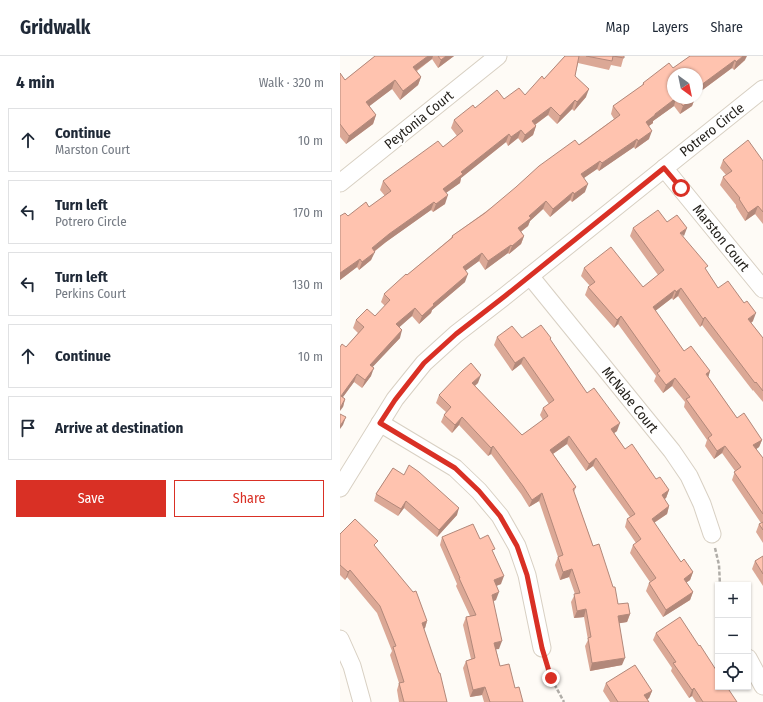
<!DOCTYPE html>
<html lang="en">
<head>
<meta charset="utf-8">
<style>
  :root { --surface:#fff; --page:#f6f6f7; --text:#1f2937; --muted:#747a83; --line:#e0e1e3; --accent:#d93025 }
  body { margin:0; font-family:"Fira Sans Condensed",sans-serif; background:var(--page); color:var(--text) }
  .controls { position:absolute; right:12px; bottom:12px; display:grid; overflow:hidden; border-radius:0px; box-shadow:0 1px 3px #0004 }
  .controls button { width:36px; height:36px; display:grid; place-items:center; padding:0; border:0; border-bottom:1px solid var(--line); background:var(--surface); color:var(--text); font:20px sans-serif }
  .compass { position:absolute; left:327px; top:12px; width:36px; height:36px; border-radius:50%; background:var(--surface); box-shadow:0 1px 3px #0004; rotate:147deg }
  .stop { position:absolute; width:12px; height:12px; margin:-9px; border:3px solid #d93025; border-radius:50%; background:#fff }
  .stop.end { background:#d93025; border-color:#fff; box-shadow:0 1px 4px #0008 }
  .list { margin:0; padding:0; list-style:none }
  h2 { display:flex; justify-content:space-between; align-items:center; height:52px; margin:0; padding:0 16px; font-size:17px }
  h2 small { font-size:13px; font-weight:400; color:var(--muted) }
  .list li { display:grid; grid-template-columns:26px 1fr auto; gap:12px; align-items:center; box-sizing:border-box; height:64px; margin:0 8px 8px; padding:0 8px; border:1px solid var(--line); border-radius:0px }
  .list b { display:block; font-size:15px; white-space:nowrap }
  .list p { margin:0; font-size:13px; white-space:nowrap; color:var(--muted) }
  .list em { font-size:13px; font-style:normal; color:var(--muted) }
  .actions { display:flex; gap:8px; padding:12px 16px }
  .actions a { flex:1; padding:9px 0; border:1px solid var(--accent); border-radius:0px; text-align:center; font-size:14px; color:var(--accent) }
  .actions .main { background:var(--accent); color:#fff }
  .icon { flex:none; width:22px; height:22px; fill:none; stroke:currentColor; stroke-width:2; stroke-linecap:round; stroke-linejoin:round }
  .map { position:relative; flex:none; width:423px; height:646px; overflow:hidden }
  header { display:flex; align-items:center; gap:24px; box-sizing:border-box; height:56px; padding:0 20px; background:var(--surface); border-bottom:1px solid var(--line) }
  header strong { font-size:19px }
  nav { display:flex; gap:22px; margin-inline-start:auto; font-size:14px }
  main { display:flex }
  aside { flex:1; background:var(--surface) }
  .map>svg:first-child { display:block }
</style>
</head>
<body>
<header>
<strong>Gridwalk</strong>
<nav><a>Map</a><a>Layers</a><a>Share</a></nav>
</header>
<main>
<aside>
<h2>4 min<small>Walk · 320 m</small></h2>
<ul class="list">
<li><svg class="icon" aria-label="ahead" viewBox="0 0 24 24"><path d="M12 20V5M6 11l6-6 6 6"/></svg><div><b>Continue</b><p>Marston Court</p></div><em>10 m</em></li>
<li><svg class="icon" aria-label="left" viewBox="0 0 24 24"><path d="M17 20v-9H6M10 6l-5 5 5 5"/></svg><div><b>Turn left</b><p>Potrero Circle</p></div><em>170 m</em></li>
<li><svg class="icon" aria-label="left" viewBox="0 0 24 24"><path d="M17 20v-9H6M10 6l-5 5 5 5"/></svg><div><b>Turn left</b><p>Perkins Court</p></div><em>130 m</em></li>
<li><svg class="icon" aria-label="ahead" viewBox="0 0 24 24"><path d="M12 20V5M6 11l6-6 6 6"/></svg><div><b>Continue</b></div><em>10 m</em></li>
<li><svg class="icon" aria-label="arrive" viewBox="0 0 24 24"><path d="M6 21V4h12l-3 4 3 4H6"/></svg><div><b>Arrive at destination</b></div></li>
</ul>
<div class="actions"><a class="main">Save</a><a>Share</a></div>
</aside>
<div class="map">
<svg width="423" height="646" viewBox="0 0 423 646">
  <rect width="100%" height="100%" fill="#fefbf6"/>
  <g fill="none" stroke-linecap="round" stroke-linejoin="round">
    <g stroke="#d8d0c3" stroke-width="19">
      <g id="street">
        <path d="M324,112l99,121"/>
        <path d="M0,127l158,-127"/>
        <path d="M190,220l142,175 17,25 13,28 10,30"/>
        <path d="M40,367l75,45 24,23 21,25 17,30 10,29 15,73"/>
        <path d="M0,432l55,-89 29,-36 32,-29 49,-38 258,-207"/>
        <path d="M0,583l12,27 10,36"/>
        <path d="M408,602l15,28"/>
      </g>
    </g>
    <g stroke="#b0ada8" stroke-width="2.5" stroke-dasharray="4 2" stroke-linecap="butt">
      <path d="M375,492l4,17 1,20"/>
      <path d="M206,606l5,16 13,24"/>
    </g>
    <use href="#street" stroke="#fff" stroke-width="17"/>
  </g>
  <g fill="#dba896">
    <path d="M35,0h79l-16,12 -6,-9 -15,12 4,6 -3,8 -18,15 -8,-11 -23,17 7,9 -3,9 -27,20 -6,-7v-64l5,7z"/>
    <path d="M224,0h60l-3,11 -10,-2 -2,5 -31,-7 -3,13 11,21 -12,14 -2,-2 -15,15 -9,-9 -13,10 1,1 -3,9 -11,8 -4,-5 -10,8 -2,-4 -45,36 -1,5 -14,10 -1,11 -12,8 -2,-2 -45,32 -12,10 -3,8 -12,10 -2,-3 -17,13v-64h8l21,-9 16,-11 -5,-6 3,-9 60,-34 14,-11 -6,-8 3,-8 21,-12 29,-9 21,-4 19,-16 20,-22z"/>
    <path d="M350,0l55,4 -11,10 -2,-2 -35,26v-20l-24,24h22l-3,8 -12,8 -6,-8 -21,15v2l-4,3v13l-14,10 -1,-2 -35,24 -2,-2 -13,9 1,14 -13,10 -2,-2 -20,17 -7,-8 -13,12 -2,5 -7,6 3,4 -3,8 -12,10 -1,-1 -23,17 -6,-9 -13,9 -1,12 -33,28 -1,3 -12,11 -7,-8 -13,11 1,11 -28,29 -1,9 -9,12 -8,-6 -11,15 2,2 -2,8 3,-60 12,-14 -5,-5 3,-8 19,-4 10,-10 -4,-4 3,-8 23,-19 44,-37 1,-2 162,-117 -3,-5 2,-8 29,-20 1,-3 30,-15z"/>
    <path d="M383,104l40,1v63l-8,-10 -10,7 -9,-14v-2l-16,-20 3,-8 3,-2 -6,-7z"/>
    <path d="M327,166l16,14 23,34 12,18 35,33 -2,2 12,15v64l-10,-12v1l-51,-66 -2,2 -22,-31 -5,4 -1,-2 -17,13 29,40 26,20 -2,6 29,41 25,22 -3,7 -3,2 7,9v85l-7,-11 3,-8 2,-1 -29,-43 3,-9 -13,-18 -8,6 -9,-13 2,-6 -23,-33 1,-5 -13,-16 -9,7 -9,-12 2,-5 -38,-52 -4,4 -29,-33 3,-8 2,-1 -9,-10 3,-8 59,19 15,-12 -28,-39 3,-8z"/>
    <path d="M157,281l25,1 28,2 37,53 30,38 -3,2 11,16 31,30 13,11 -3,8 -2,1 5,7 -2,8 -13,9 27,39 12,10 -3,8 -4,3 7,9 -3,8 -27,17 -17,-26 3,-8 1,-1 -20,-29 3,-8 3,-2 -11,-16 2,-8 3,-2 -37,-51 -7,5 -19,-27 -14,10 23,33 -2,5 19,54 25,58 12,10 -3,8 -8,1 3,42 -32,6 -5,-25 3,-6 -4,-23 -10,1 -3,-16 4,-8 -6,-17 -9,3 -5,-15 3,-8 -19,-56 -10,6 -8,-13 -30,-40 -3,2 -29,-31 -7,8 -11,-11 3,-7 2,-3 -10,-9 3,-8 39,-12 -3,3 47,49 21,-15 -3,-5 3,-7 6,-4 -28,-40 -9,7 -18,-26z"/>
    <path d="M53,412l64,47 -20,22 -33,-29 -6,8 -24,-15 2,-7z"/>
    <path d="M0,478l36,13 51,74 -2,7 -1,1 23,73h-48l-2,-12 2,-7 -9,-28 2,-4 -15,-38 -30,-36 -2,3 -5,-5z"/>
    <path d="M102,481l38,2 13,13 8,32 -5,2v14l-3,1 6,48h-3l4,17 15,22 8,14h-39l-2,-7 -12,2 -7,-29 3,-7 5,-2 -8,-34 3,-8 4,-1 -14,-30 1,-2 -17,-39z"/>
    <path d="M423,500v30l-11,-17 3,-8z"/>
    <path d="M316,577l81,69h-41l-4,-6 -3,2 -18,-27 1,-3 -19,-28z"/>
    <path d="M266,627l46,8 -3,7 -2,2 2,2h-39l-7,-11z"/>
  </g>
  <g fill="#b2887a">
    <path d="M88,0h5l-1,3 -22,16 3,-8z"/>
    <path d="M106,0h8l-16,12 3,-8z"/>
    <path d="M403,0h4l-2,4 -11,10 2,-8z"/>
    <path d="M395,4l-3,8 -35,26v-6z"/>
    <path d="M81,21l-3,8 -18,15 3,-9z"/>
    <path d="M55,24l-3,9 -29,22 3,-9z"/>
    <path d="M249,33l-3,8 -12,14 3,-9z"/>
    <path d="M336,42l-2,8 -21,15v2l-10,7 3,-8 9,-8z"/>
    <path d="M355,42l-3,8 -12,8 3,-8z"/>
    <path d="M235,44l-3,9 -15,15 3,-8z"/>
    <path d="M211,51l-3,8 -19,14 3,-8z"/>
    <path d="M36,59l-3,9 -27,20 3,-8z"/>
    <path d="M196,70l-3,9 -11,8 3,-8z"/>
    <path d="M181,74l-3,8 -10,8 3,-9z"/>
    <path d="M312,75l-3,8 -14,10 3,-8z"/>
    <path d="M169,78l-3,8 -45,36 -1,5 -20,14 3,-8 18,-17z"/>
    <path d="M297,83l-3,8 -35,24 3,-8z"/>
    <path d="M260,105l-3,8 -19,13 3,-8z"/>
    <path d="M248,128l-3,8 -13,10 2,-8z"/>
    <path d="M233,136l-3,8 -20,17 3,-8z"/>
    <path d="M108,139l-3,9 -12,8 3,-8z"/>
    <path d="M206,145l-3,8 -13,12 -2,5 -13,10 3,-8 11,-12z"/>
    <path d="M94,146l-3,8 -45,32 -18,14 4,-8 17,-14z"/>
    <path d="M418,150l-3,8 -10,7 3,-8z"/>
    <path d="M347,172l-3,8 -4,-3z"/>
    <path d="M184,180l-3,8 -12,10 3,-8z"/>
    <path d="M171,189l-3,8 -23,17 3,-9z"/>
    <path d="M35,196l-4,8 -12,10 3,-8z"/>
    <path d="M142,197l-3,8 -19,14 3,-8z"/>
    <path d="M20,203l-3,8 -17,13v-7z"/>
    <path d="M128,218l-3,8 -33,28 -1,3 -12,11 3,-8 11,-12z"/>
    <path d="M341,232l-3,8 -5,4 3,-8z"/>
    <path d="M335,234l-3,8 -22,17 3,-8z"/>
    <path d="M75,252l-3,8 -18,16 2,-8z"/>
    <path d="M416,257l-3,8 -7,6 2,-8z"/>
    <path d="M281,260l-3,8 -4,4 3,-8z"/>
    <path d="M365,261l-3,8 -2,2 3,-8z"/>
    <path d="M62,274l-2,8 -33,35 3,-8z"/>
    <path d="M184,301l-3,7 -9,7 3,-8z"/>
    <path d="M34,312l-3,8 -9,12 3,-8z"/>
    <path d="M370,315l-2,7 -2,-4z"/>
    <path d="M17,318l-3,8 -14,19 1,-5z"/>
    <path d="M141,319l-3,8 -9,7 3,-7z"/>
    <path d="M335,322l-3,8 -9,7 3,-8z"/>
    <path d="M5,343l-2,8 -3,4v-3z"/>
    <path d="M6,361l-3,8 -3,4v-3z"/>
    <path d="M122,361l-3,8 -7,8 3,-8z"/>
    <path d="M280,367l-3,8 -8,6 2,-8z"/>
    <path d="M229,380l-2,8 -20,14 3,-8z"/>
    <path d="M422,384l-3,7 -8,6 2,-8z"/>
    <path d="M153,390l-2,8 -3,2 3,-8z"/>
    <path d="M385,390l-3,7 -8,6 3,-8z"/>
    <path d="M256,402l-3,8 -7,5 3,-7z"/>
    <path d="M329,434l-3,8 -7,5 3,-8z"/>
    <path d="M202,437l-3,8 -10,6 3,-7z"/>
    <path d="M66,445l-2,7 -6,8 3,-7z"/>
    <path d="M329,450l-2,8 -18,12 3,-7z"/>
    <path d="M119,452l-2,7 -20,22 2,-7z"/>
    <path d="M232,513l-3,8 -9,3 3,-8z"/>
    <path d="M10,514l-3,7 -2,3 3,-8z"/>
    <path d="M353,516l-3,8 -9,6 3,-7z"/>
    <path d="M164,520l-3,8 -10,4 3,-8z"/>
    <path d="M159,536l-3,8 -7,3 3,-8z"/>
    <path d="M353,536l-3,8 -27,17 3,-7z"/>
    <path d="M246,553l-2,8 -10,1 3,-7z"/>
    <path d="M290,558l-3,8 -12,2 3,-8z"/>
    <path d="M87,565l-2,7 -6,3 3,-8z"/>
    <path d="M162,585l-3,8 -8,1 3,-7z"/>
    <path d="M285,602l-3,7 -32,6 2,-8z"/>
    <path d="M145,631l-3,8 -12,2 3,-7z"/>
    <path d="M354,632l-2,8 -3,2 3,-8z"/>
    <path d="M312,635l-3,7 -6,4 1,-7z"/>
  </g>
  <g fill="#ffc3af" stroke="#b2887a">
    <path d="M35,0h53l-15,11 8,10 -18,14 -8,-11 -29,22 10,13 -27,21 -9,-12v-51l5,7z"/>
    <path d="M98,0h8l-5,4z"/>
    <path d="M225,0h14l-4,20 14,13 -12,13 -2,-2 -15,16 -9,-9 -19,14 4,5 -11,9 -4,-5 -10,7 -2,-3 -48,38 2,2 -20,15 5,6 -12,9 -2,-2 -45,32 -17,14 3,4 -13,10 -2,-3 -20,14v-57l5,-3 3,3 18,-14 3,5 22,-16 -8,-10 55,-40 5,6 20,-16 -9,-11 19,-15 2,3 22,-18 7,9 15,-11 6,7 17,-19 2,3z"/>
    <path d="M246,0h38v2l-11,-2 -1,5z"/>
    <path d="M350,0h53l-7,6 -1,-2 -38,28v-14h-24v24h3l-21,16v1l-9,7 6,9 -14,10 -1,-2 -35,24 -2,-2 -19,13 7,10 -14,10 -1,-2 -20,17 -7,-8 -17,15 2,2 -13,10 6,8 -12,10 -1,-1 -23,16 -6,-8 -19,14 5,7 -35,30 1,1 -12,11 -7,-8 -19,16 6,6 -32,35 4,3 -9,12 -8,-6 -16,22 4,3 -5,9v-61l2,-3 4,3 18,-20 -8,-7 11,-11 8,7 15,-16 -6,-6 22,-20 1,1 46,-38 -1,-1 33,-23 31,-26 23,-21 36,-26 4,5 41,-30 -7,-9 31,-22 -1,-1 26,-20 4,5z"/>
    <path d="M337,42h17l-11,8z"/>
    <path d="M408,84l15,21v51l-5,-6 -10,7 -9,-14 1,-1 -17,-21 9,-6 -9,-11z"/>
    <path d="M318,154l9,12 10,-7 10,13 -7,5 28,33 -3,2 13,20 10,-7 16,22 3,-2 9,12 -8,6 15,19v53l-7,-9 -1,1 -50,-66 -2,2 -22,-31 -5,4 -1,-2 -22,17 31,44 7,-5 19,25 -4,3 31,44 7,-5 18,27 -9,5 10,13v56l-29,-42 7,-5 -16,-21 -8,5 -9,-13 4,-3 -26,-36 4,-2 -15,-19 -9,7 -9,-12 3,-2 -39,-55 -4,4 -29,-33 7,-5 -11,-14 27,-21 32,40 21,-17 -31,-42z"/>
    <path d="M201,269l10,13 -1,1 37,54 7,-5 26,35 -9,6 14,20 7,-5 24,35 4,-2 9,13 -7,5 7,11 -17,13 29,43 3,-3 9,13 -9,7 9,13 -27,18 -17,-27 7,-5 -23,-33 8,-6 -14,-20 8,-5 -39,-56 -7,6 -20,-28 -19,14 26,37 -3,2 20,57 6,-2 14,43h2l3,17 10,-1 2,11 -12,2 7,42 -33,5 -4,-25 3,-1 -5,-28 -9,2 -3,-17 6,-1 -8,-24 -9,3 -5,-15 5,-2 -21,-62 -10,7 -9,-14 -30,-40 -2,2 -29,-31 -7,8 -11,-10 7,-8 -12,-12 23,-24 9,-8 10,12 -9,8 50,52 26,-19 -5,-8 11,-8 -30,-43 -9,6 -18,-26 15,-11 10,12z"/>
    <path d="M0,358l6,3 -6,9z"/>
    <path d="M69,409l10,7 40,36 -20,22 -33,-29 -5,8 -25,-15 17,-26 11,7z"/>
    <path d="M15,463l23,22 -4,4 39,47 3,-1 11,30 -5,2 17,50h1l7,29h-43l-5,-19 5,-1 -11,-35 3,-1 -16,-40 -30,-36 -2,2 -8,-7v-31z"/>
    <path d="M423,466v8l-4,-6z"/>
    <path d="M133,468l7,15 8,-4 7,14 -3,1 12,26 -10,4 5,12 -7,3 10,46 -8,2 6,23 9,-2 6,24 4,-1 4,15h-33l-5,-15 -12,3 -7,-29 9,-3 -9,-41 10,-2 -17,-37h1l-18,-41z"/>
    <path d="M423,500v18l-8,-13z"/>
    <path d="M340,561l19,29 1,-1 18,28v14h9l10,15h-34l-9,-14 -2,2 -19,-27 3,-1 -20,-29z"/>
    <path d="M295,609l17,26 -8,4 5,7h-31l-12,-19z"/>
  </g>
  <g fill="none" stroke-linecap="round" stroke-linejoin="round">
    <path stroke="#d93025" stroke-width="5" d="M211,622l-9,-30 -15,-73 -10,-29 -17,-30 -21,-25 -24,-23 -75,-45 15,-23 29,-37 32,-29 49,-38 159,-128 17,20"/>
  </g>
  <g text-anchor="middle" dominant-baseline="central" stroke-width="4" stroke-linejoin="round" paint-order="stroke">
    <g font-size="14" fill="#211e19" stroke="#fff">
      <text transform="translate(79 64) rotate(-39)">Peytonia Court</text>
      <text transform="translate(372 74) rotate(-38)">Potrero Circle</text>
      <text transform="translate(381 182) rotate(51)">Marston Court</text>
      <text transform="translate(290 344) rotate(51)">McNabe Court</text>
    </g>
  </g>
</svg>
<div class="controls">
<button>+</button>
<button>−</button>
<button><svg class="icon" aria-label="locate" viewBox="0 0 24 24"><circle cx="12" cy="12" r="6"/><path d="M12 2v4M12 18v4M2 12h4M18 12h4"/></svg></button>
</div>
<svg class="compass" viewBox="-18 -18 36 36"><path d="M0-13l5 13h-10z" fill="#e53935"/><path d="M0 13l5-13h-10z" fill="#747a83"/></svg>
<div class="stop" style="left:341px;top:132px"></div>
<div class="stop end" style="left:211px;top:622px"></div>
</div>
</main>
</body>
</html>
